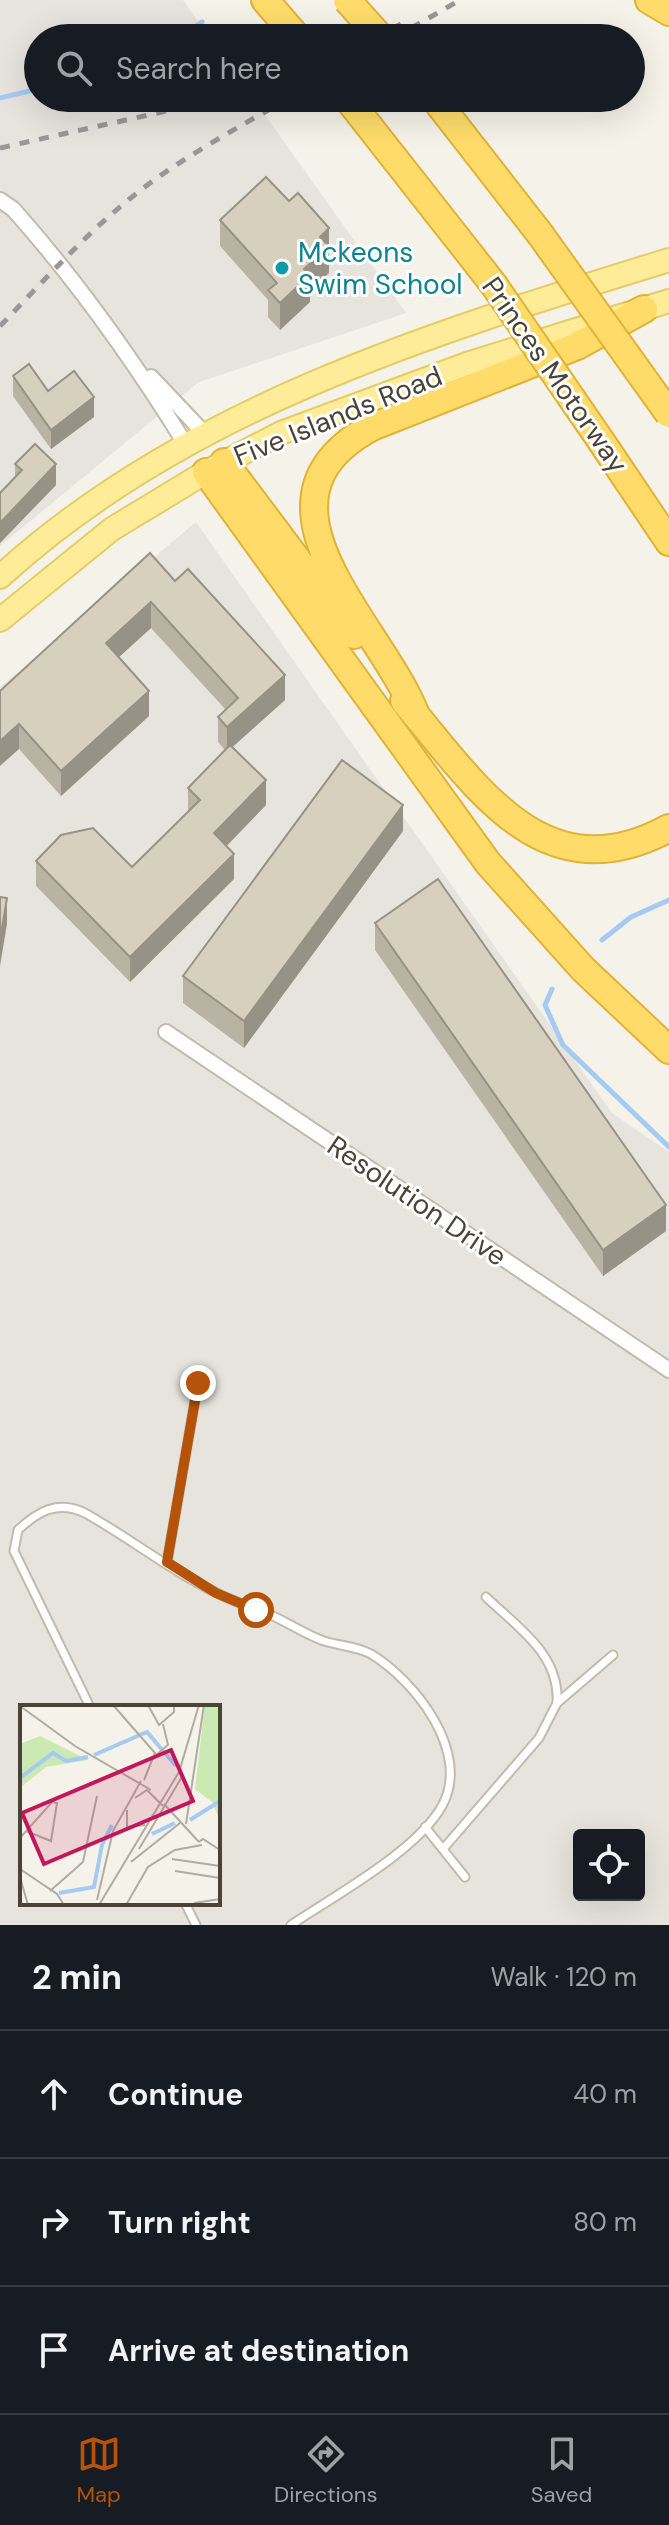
<!DOCTYPE html>
<html lang="en">
<head>
<meta charset="utf-8">
<style>
  :root { --surface:#171b24; --page:#242831; --text:#f1f3f6; --muted:#9ea1a6; --line:#363941; --accent:#b45309 }
  body { margin:0; font-family:"DM Sans",sans-serif; background:var(--page); color:var(--text) }
  .controls { position:absolute; right:24px; bottom:24px; display:grid; overflow:hidden; border-radius:8px; box-shadow:0 8px 32px #0002 }
  .controls button { width:72px; height:72px; display:grid; place-items:center; padding:0; border:0; border-bottom:2px solid var(--line); background:var(--surface); color:var(--text); font:40px sans-serif }
  .stop { position:absolute; width:24px; height:24px; margin:-18px; border:6px solid #b45309; border-radius:50%; background:#fff }
  .stop.end { background:#b45309; border-color:#fff; box-shadow:0 2px 8px #0008 }
  .list { margin:0; padding:0; list-style:none }
  h2 { display:flex; justify-content:space-between; align-items:center; height:104px; margin:0; padding:0 32px; font-size:34px }
  h2 small { font-size:26px; font-weight:400; color:var(--muted) }
  .list li { display:grid; grid-template-columns:52px 1fr auto; gap:24px; align-items:center; box-sizing:border-box; height:128px; padding:0 32px; border-top:2px solid var(--line) }
  .list b { display:block; font-size:30px; white-space:nowrap }
  .list em { font-size:26px; font-style:normal; color:var(--muted) }
  .icon { flex:none; width:44px; height:44px; fill:none; stroke:currentColor; stroke-width:2; stroke-linecap:round; stroke-linejoin:round }
  .map { position:relative; flex:none; width:669px; height:1925px; overflow:hidden }
  .search { position:absolute; background:var(--surface); box-shadow:0 8px 32px #0002; left:24px; right:24px; top:24px; height:88px; display:flex; align-items:center; gap:20px; box-sizing:border-box; padding:0 28px; border-radius:44px; color:var(--muted); font-size:30px }
  .sheet { height:488px; background:var(--surface) }
  nav { display:flex; justify-content:space-around; align-items:center; box-sizing:border-box; height:112px; border-top:2px solid var(--line); background:var(--surface); font-size:22px; color:var(--muted) }
  nav a { display:grid; justify-items:center; gap:4px }
  nav .on { color:var(--accent) }
  .map>svg:first-child { display:block }
</style>
</head>
<body>
<div class="map">
<svg width="669" height="1925" viewBox="0 0 669 1925">
  <rect width="100%" height="100%" fill="#f5f2e9"/>
  <g fill="#e7e4de" fill-rule="evenodd">
    <path d="M0,0h183l27,38h-172v60h215l153,215 -207,69 -199,164z"/>
    <path d="M196,522l416,591 57,39v773h-669v-1238zM22,1707h196v196h-196zM579,1835h60v60h-60z"/>
  </g>
  <g fill="none" stroke-linecap="round" stroke-linejoin="round">
    <g stroke="#a6cbf2" stroke-width="5">
      <path d="M178,38l24,-16"/>
      <path d="M0,98l38,-9"/>
      <path d="M602,940l29,-23 38,-17"/>
      <path d="M552,989l-7,16 18,40 106,102"/>
    </g>
    <g stroke="#c1bbac" stroke-width="11">
      <g id="lane">
        <path d="M167,1562l31,-179"/>
        <path d="M486,1597c32,31 74,57 71,106"/>
        <path d="M90,1707l-76,-156 4,-21c20,-19 40,-30 67,-17 45,25 87,59 134,81 18,9 38,15 56,23 17,8 32,18 49,24 16,5 32,5 47,13 43,26 101,98 71,152 -25,45 -108,90 -151,119"/>
        <path d="M425,1827l40,50"/>
        <path d="M443,1849l96,-111 18,-35 56,-48"/>
        <path d="M185,1903l11,22"/>
      </g>
    </g>
    <g stroke="#c1bbac" stroke-width="18">
      <g id="street">
        <path d="M0,200l13,9c66,74 121,152 173,236"/>
        <path d="M151,377l53,56"/>
        <path d="M166,1032l503,338"/>
      </g>
    </g>
    <g stroke="#e6cc66" stroke-width="26">
      <g id="primary">
        <path d="M0,577c184,-169 435,-245 669,-317"/>
        <path d="M0,620l112,-91 94,-57 75,-39 186,-69 202,-63"/>
      </g>
    </g>
    <g stroke="#e0b238" stroke-width="30">
      <g id="highway">
        <path d="M265,0l33,38"/>
        <path d="M649,0l20,12"/>
        <path d="M347,98l147,187"/>
        <path d="M434,98l106,136"/>
        <path d="M601,441l68,101"/>
        <path d="M224,462l130,173"/>
        <path d="M206,472l282,391 95,106 86,81"/>
        <path d="M404,701c71,83 139,196 265,127"/>
        <path d="M416,715c-35,-91 -182,-214 -44,-288l205,-81 67,-37"/>
      </g>
    </g>
    <use href="#lane" stroke="#fff" stroke-width="7"/>
    <use href="#street" stroke="#fff" stroke-width="14"/>
    <use href="#primary" stroke="#ffec98" stroke-width="22"/>
    <use href="#highway" stroke="#ffdc6a" stroke-width="26"/>
    <g stroke="#989898" stroke-width="5" stroke-dasharray="10 10" stroke-linecap="butt">
      <path d="M376,38l25,-14"/>
      <path d="M394,38l66,-38"/>
      <path d="M0,148l225,-50"/>
      <path d="M0,326c44,-45 87,-94 137,-133 47,-37 101,-65 152,-95"/>
    </g>
    <g stroke="#e0b238" stroke-width="30" stroke-linecap="butt">
      <g id="highway-bridge">
        <path d="M347,0l34,38"/>
        <path d="M540,234l129,180"/>
        <path d="M494,285l107,156"/>
      </g>
    </g>
    <use href="#highway-bridge" stroke="#ffdc6a" stroke-width="26"/>
  </g>
  <g fill="#b9b3a3">
    <path d="M289,201l40,27v45l-19,16v13l-30,28 -12,-13v-17l-48,-54v-26z"/>
    <path d="M13,376l35,15 46,26 -43,32 -38,-53z"/>
    <path d="M15,464l41,21 -56,58v-50l15,-16z"/>
    <path d="M150,553l135,147 -53,47 34,58 -40,41 8,33 -104,103 -94,-96v-25l96,6 56,-55v-24l37,-38 -7,-8v-25l8,-7 -75,-82 -33,29 31,59 -88,80 -42,-47 -19,-58z"/>
    <path d="M403,831l-159,217 -61,-45v-27z"/>
    <path d="M375,923l291,308 -63,45 -228,-326z"/>
  </g>
  <g fill="#969285">
    <path d="M329,228v45l-19,16v13l-30,28v-27l24,-34 16,-32z"/>
    <path d="M94,397v20l-43,32v-19z"/>
    <path d="M56,464v21l-56,58v-20z"/>
    <path d="M151,602v26l-45,41v-26z"/>
    <path d="M285,675v25l-58,52v-25z"/>
    <path d="M149,691v25l-88,80v-25z"/>
    <path d="M19,724v25l-19,17v-25z"/>
    <path d="M266,780v25l-52,54v-26z"/>
    <path d="M403,805v26l-159,217v-27z"/>
    <path d="M234,854v25l-104,103v-25z"/>
    <path d="M7,898v26l-7,42v-26z"/>
    <path d="M666,1205v26l-63,45v-26z"/>
  </g>
  <g fill="#d7d0be" stroke="#969285" stroke-width="2">
    <path d="M266,177l23,24 9,-8 31,35 -9,9 9,9 -25,23 6,6 -30,28 -12,-13 9,-7 -57,-63z"/>
    <path d="M29,364l19,27 26,-20 20,26 -43,33 -38,-54z"/>
    <path d="M35,444l21,20 -56,59v-30l22,-23 -7,-6z"/>
    <path d="M150,553l25,28 13,-12 97,106 -58,52 -9,-10 20,-19 -87,-96 -45,41 43,48 -88,80 -42,-47 -19,17v-50z"/>
    <path d="M230,745l36,35 -52,53 20,21 -104,103 -94,-96 25,-26 32,-7 39,39 68,-67 -12,-12z"/>
    <path d="M342,760l61,45 -159,216 -61,-45z"/>
    <path d="M438,879l228,326 -63,45 -228,-327z"/>
    <path d="M0,897l7,1 -7,42z"/>
  </g>
  <g fill="none" stroke-linecap="round" stroke-linejoin="round">
    <path stroke="#b45309" stroke-width="10" d="M198,1383l-31,179 49,31 40,17"/>
  </g>
  <circle fill="#0f9aa8" stroke="#fff" stroke-width="3" cx="282" cy="268" r="8"/>
  <g text-anchor="middle" dominant-baseline="central" stroke-width="6" stroke-linejoin="round" paint-order="stroke">
    <g font-size="28" fill="#0d838f" stroke="#fff" text-anchor="start">
      <text x="298" y="252">Mckeons<tspan x="298" dy="32">Swim School</tspan></text>
    </g>
    <g font-size="28" fill="#494437" stroke="#fff">
      <text transform="translate(555 375) rotate(55)">Princes Motorway</text>
      <text transform="translate(338 416) rotate(-22)">Five Islands Road</text>
      <text transform="translate(417 1201) rotate(34)">Resolution Drive</text>
    </g>
  </g>
  <g transform="translate(20 1705)">
    <rect width="200" height="200" fill="#f5f2e9"/>
    <path d="M185,0h15v115l-8,-18 -17,-13z" fill="#cbe9b2"/>
    <path d="M20,31l48,24 -42,7 -26,21v-44z" fill="#cbe9b2"/>
    <path fill="none" stroke="#a6cbf2" stroke-width="4" d="M74,50l53,-23 29,34M0,73l33,-25 13,8 22,-4M170,115l30,-19M132,129l23,-11M39,188l35,-6 8,-42 10,-20"/>
    <path fill="none" stroke="#b0aca2" stroke-width="2" d="M93,0l42,48 -11,27M128,0l11,20 15,-13v-7M0,1l55,40 76,44M136,50l12,-10 -5,-21M115,93l12,-8 16,16M144,99l35,38M107,105v17l18,-2M166,119l18,-119M0,133l32,-36 5,1 -6,38 -25,-10M179,137l4,-3 17,11M119,144l44,-74M152,154l48,7M111,157l49,-39M0,164l37,25 7,11M155,166l45,7M0,172l8,28M30,186l33,-29 14,-66M77,195l16,-69 28,-50M174,198l26,-4M79,200l80,-133 20,-67M106,200l22,-38 27,-17 27,-5"/>
    <path fill="#c2185b" fill-opacity="0.15" stroke="#c2185b" stroke-width="4" d="M151,45l22,51 -149,63 -22,-51z"/>
    <rect width="200" height="200" fill="none" stroke="#494437" stroke-width="4"/>
  </g>
</svg>
<div class="controls">
<button><svg class="icon" aria-label="locate" viewBox="0 0 24 24"><circle cx="12" cy="12" r="6"/><path d="M12 2v4M12 18v4M2 12h4M18 12h4"/></svg></button>
</div>
<div class="stop" style="left:256px;top:1610px"></div>
<div class="stop end" style="left:198px;top:1383px"></div>
<div class="search"><svg class="icon" aria-label="search" viewBox="0 0 24 24"><circle cx="10" cy="10" r="6"/><path d="M15 15l6 6"/></svg>Search here</div>
</div>
<section class="sheet">
<h2>2 min<small>Walk · 120 m</small></h2>
<ul class="list">
<li><svg class="icon" aria-label="ahead" viewBox="0 0 24 24"><path d="M12 20V5M6 11l6-6 6 6"/></svg><div><b>Continue</b></div><em>40 m</em></li>
<li><svg class="icon" aria-label="right" viewBox="0 0 24 24"><path d="M7 20v-9h11M14 6l5 5-5 5"/></svg><div><b>Turn right</b></div><em>80 m</em></li>
<li><svg class="icon" aria-label="arrive" viewBox="0 0 24 24"><path d="M6 21V4h12l-3 4 3 4H6"/></svg><div><b>Arrive at destination</b></div></li>
</ul>
</section>
<nav>
<a class="on"><svg class="icon" aria-label="map" viewBox="0 0 24 24"><path d="M3 6l6-2 6 2 6-2v14l-6 2-6-2-6 2zM9 4v14M15 6v14"/></svg>Map</a>
<a><svg class="icon" aria-label="directions" viewBox="0 0 24 24"><path d="M12 3l9 9-9 9-9-9zM9 14v-3h6M13 9l2 2-2 2"/></svg>Directions</a>
<a><svg class="icon" aria-label="saved" viewBox="0 0 24 24"><path d="M7 4h10v16l-5-4-5 4z"/></svg>Saved</a>
</nav>
</body>
</html>
